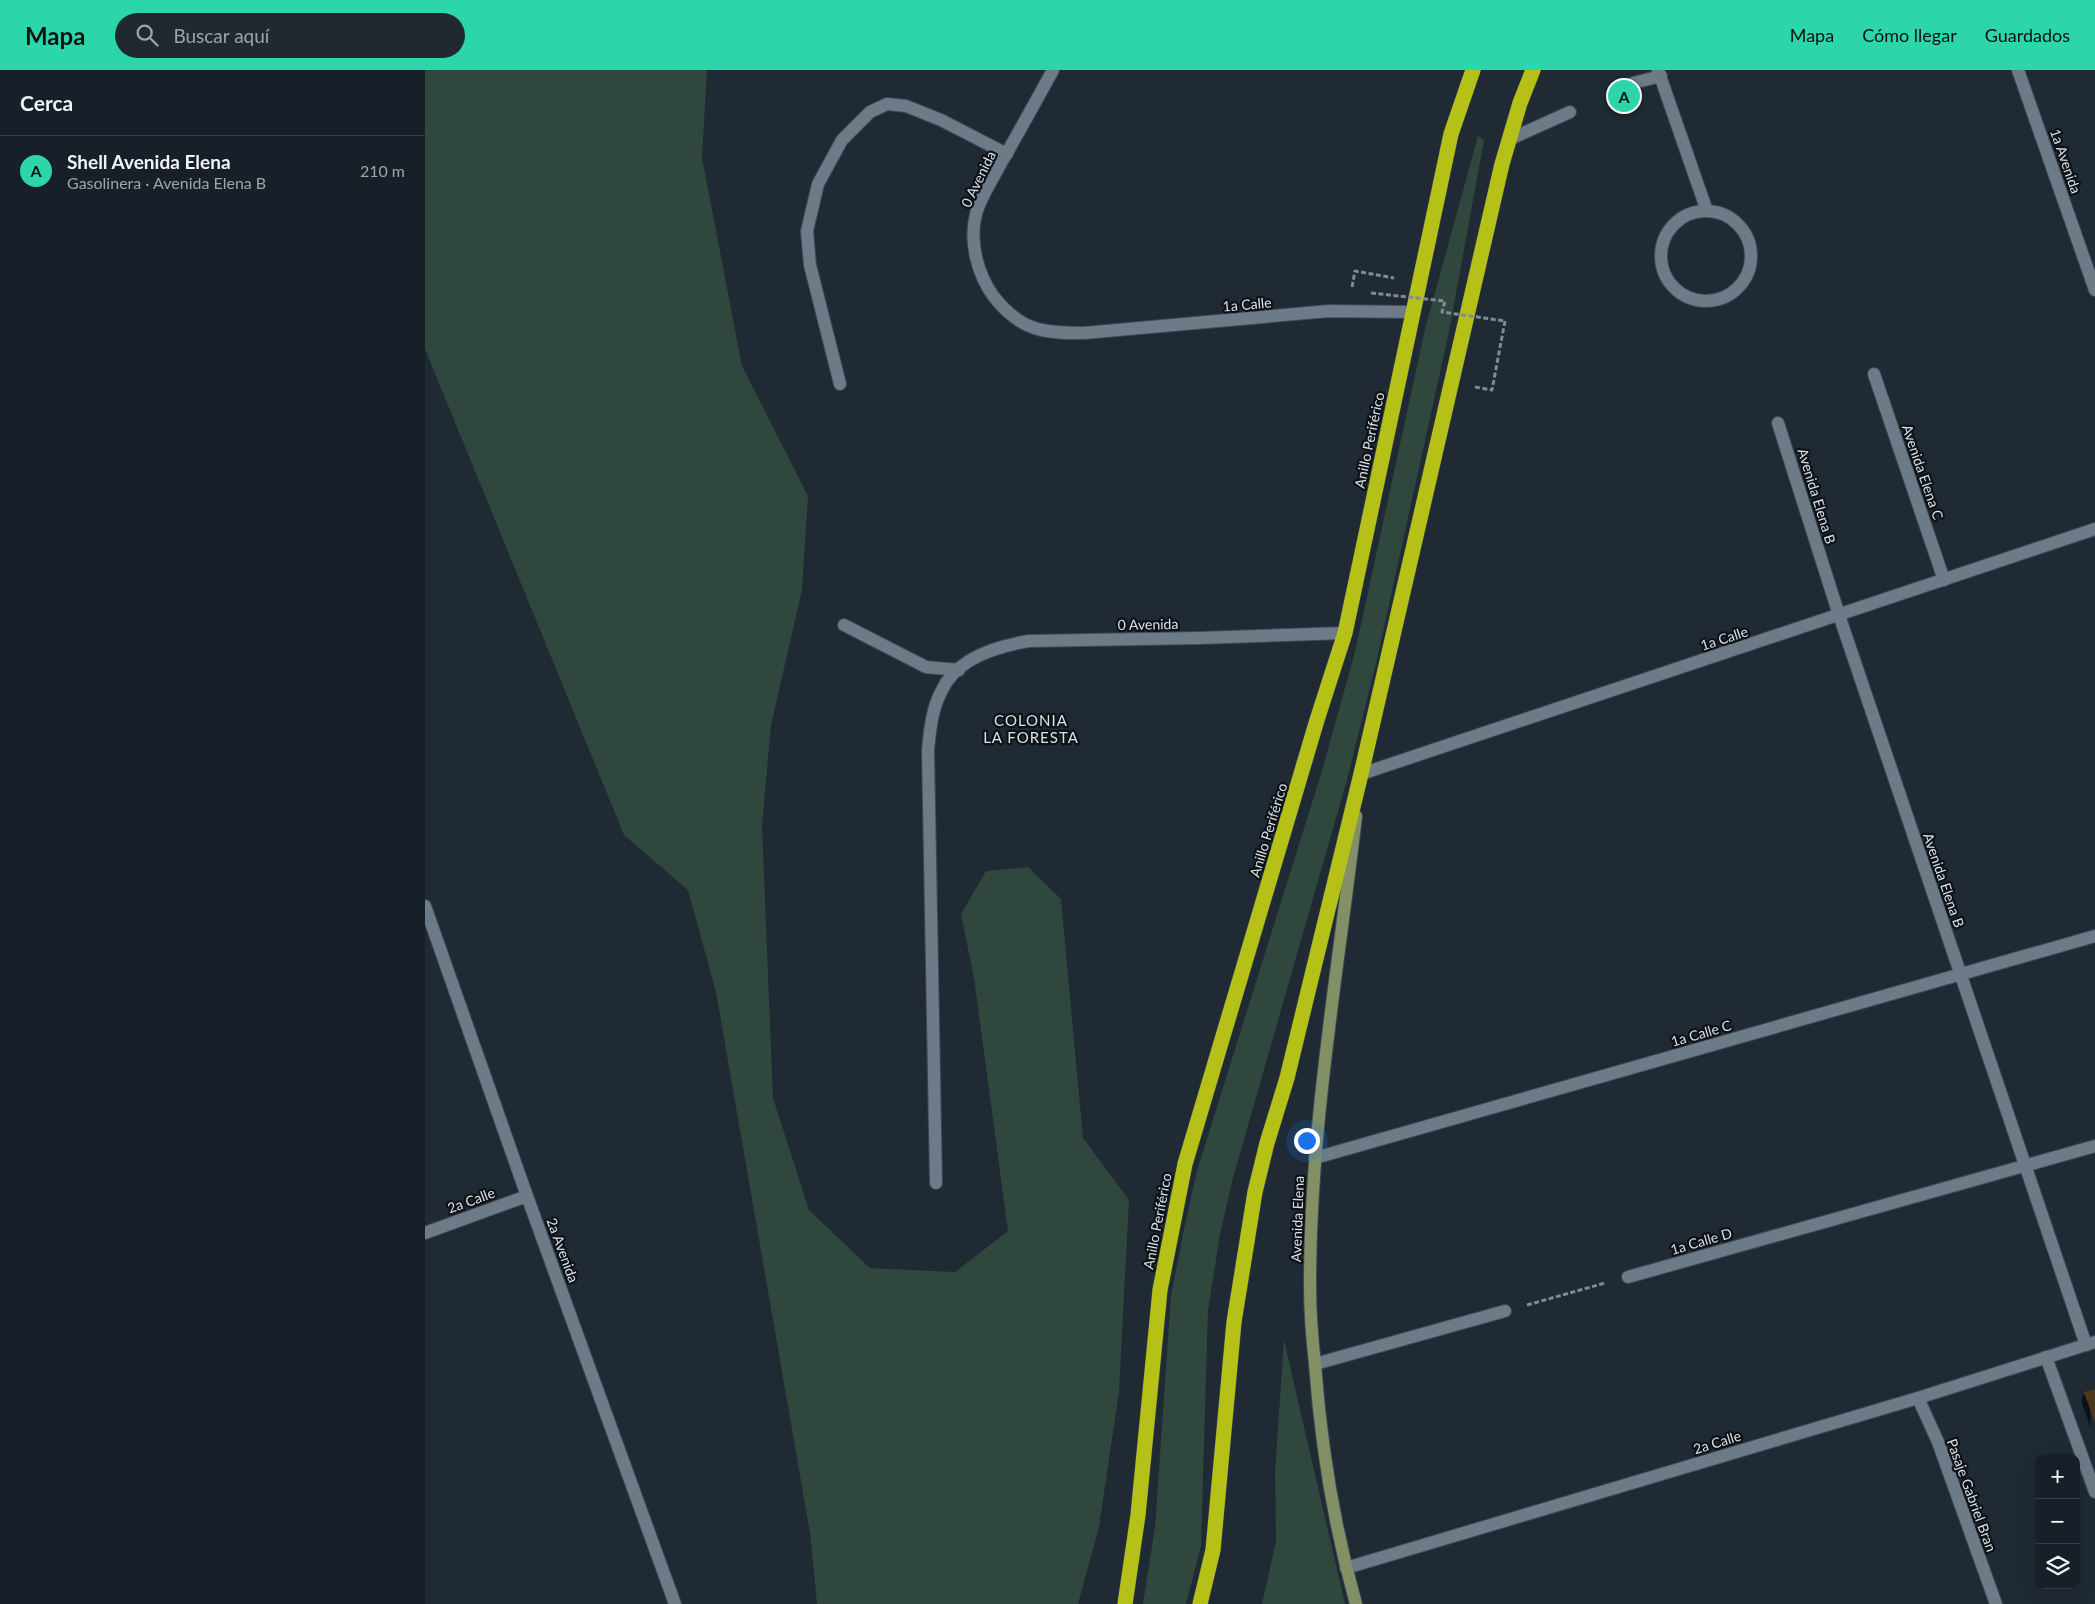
<!DOCTYPE html>
<html lang="es">
<head>
<meta charset="utf-8">
<style>
  :root { --surface:#172028; --page:#202830; --text:#f1f3f6; --muted:#9ea3a8; --line:#363e45; --accent:#2dd5ab }
  body { margin:0; font-family:Lato,sans-serif; background:var(--page); color:var(--text) }
  .controls { position:absolute; right:15px; bottom:15px; display:grid; overflow:hidden; border-radius:10px; box-shadow:0 5px 20px #0002 }
  .controls button { width:45px; height:45px; display:grid; place-items:center; padding:0; border:0; border-bottom:1px solid var(--line); background:var(--surface); color:var(--text); font:25px sans-serif }
  .you { position:absolute; left:881px; top:1070px; width:18px; height:18px; margin:-12px; border:4px solid #fff; border-radius:50%; background:#1a73e8; box-shadow:0 0 0 8px #1a73e833 }
  .badge { display:grid; place-items:center; width:32px; height:32px; border-radius:50%; background:var(--accent); color:#111; font-size:16px; font-weight:700 }
  .pin { position:absolute; translate:-50% -50%; border:2px solid #fff; box-shadow:0 1px 5px #0006 }
  .list { margin:0; padding:0; list-style:none }
  h2 { display:flex; justify-content:space-between; align-items:center; height:65px; margin:0; padding:0 20px; font-size:21px }
  h2 small { font-size:16px; font-weight:400; color:var(--muted) }
  .list li { display:grid; grid-template-columns:32px 1fr auto; gap:15px; align-items:center; box-sizing:border-box; height:70px; padding:0 20px; border-top:1px solid var(--line) }
  .list b { display:block; font-size:19px; white-space:nowrap }
  .list p { margin:0; font-size:16px; white-space:nowrap; color:var(--muted) }
  .list em { font-size:16px; font-style:normal; color:var(--muted) }
  .icon { flex:none; width:28px; height:28px; fill:none; stroke:currentColor; stroke-width:2; stroke-linecap:round; stroke-linejoin:round }
  .map { position:relative; flex:none; width:1670px; height:1534px; overflow:hidden }
  header { display:flex; align-items:center; gap:30px; box-sizing:border-box; height:70px; padding:0 25px; background:var(--accent); color:#111 }
  header strong { font-size:24px }
  nav { display:flex; gap:28px; margin-inline-start:auto; font-size:18px }
  .search { width:350px; height:45px; background:var(--page); display:flex; align-items:center; gap:12px; box-sizing:border-box; padding:0 18px; border-radius:28px; color:var(--muted); font-size:19px }
  main { display:flex }
  aside { flex:1; background:var(--surface) }
  .map>svg:first-child { display:block }
</style>
</head>
<body>
<header>
<strong>Mapa</strong>
<div class="search"><svg class="icon" aria-label="search" viewBox="0 0 24 24"><circle cx="10" cy="10" r="6"/><path d="M15 15l6 6"/></svg>Buscar aquí</div>
<nav><a>Mapa</a><a>Cómo llegar</a><a>Guardados</a></nav>
</header>
<main>
<aside>
<h2>Cerca<small></small></h2>
<ul class="list">
<li><span class="badge">A</span><div><b>Shell Avenida Elena</b><p>Gasolinera · Avenida Elena B</p></div><em>210 m</em></li>
</ul>
</aside>
<div class="map">
<svg width="1670" height="1534" viewBox="0 0 1670 1534">
  <defs>
    <filter id="shadow"><feDropShadow dx="-4.5" dy="4.5" stdDeviation="0" flood-color="#0009"/></filter>
  </defs>
  <rect width="100%" height="100%" fill="#1f2a35"/>
  <g fill="#2f473c">
    <path d="M0,0h282l-5,88 40,208 66,130 -6,94 -31,135 -9,100 11,273 36,112 61,58 85,4 53,-41 -34,-253 -13,-64 25,-43 42,-4 33,32 22,239 46,62 -10,192 -20,135 -21,77h-261l-7,-71 -94,-541 -28,-102 -64,-55 -199,-486z"/>
    <path d="M1053,66l6,4 -34,187 -72,328 -30,121 -115,402 -13,56 -12,77 -7,235 -15,58h-43l12,-77 16,-231 14,-72 12,-53 124,-397 34,-122 70,-323z"/>
    <path d="M859,1270l61,264h-83l14,-63 -1,-70z"/>
  </g>
  <path fill="#4b371a" filter="url(#shadow)" d="M1670,1319v34l-11,-31z"/>
  <g fill="none" stroke-linecap="round" stroke-linejoin="round">
    <g stroke="#3e4952" stroke-width="14">
      <g id="lane">
        <path d="M1208,13l28,-7"/>
        <path d="M1083,70l62,-28"/>
        <path d="M419,555l82,42 33,3"/>
      </g>
    </g>
    <g stroke="#3e4952" stroke-width="14">
      <g id="street">
        <path d="M628,0c-17,31 -34,62 -52,93 -8,16 -20,33 -25,51 -7,27 1,60 18,83 27,34 49,36 90,36l245,-22 84,1"/>
        <path d="M1233,0l49,141"/>
        <path d="M1593,0l77,220"/>
        <circle cx="1281" cy="186" r="45"/>
        <path d="M1449,304l70,206"/>
        <path d="M415,314l-30,-119 -3,-34 11,-47 24,-44 28,-28 17,-8 19,2 35,14 66,34"/>
        <path d="M1353,353l61,192 247,730"/>
        <path d="M936,704l734,-245"/>
        <path d="M0,836l102,290 148,408"/>
        <path d="M890,1088l780,-222"/>
        <path d="M511,1113l-8,-433c2,-20 4,-42 14,-60 15,-32 56,-44 87,-49l170,-3 146,-5"/>
        <path d="M0,1163l102,-37"/>
        <path d="M1203,1207l467,-131"/>
        <path d="M1621,1287l49,135"/>
        <path d="M890,1294l190,-53"/>
        <path d="M1493,1328l20,44 58,162"/>
        <path d="M921,1498l572,-170 177,-56"/>
      </g>
    </g>
    <g stroke="#3e4952" stroke-width="14">
      <path id="secondary" d="M931,1534c-22,-78 -35,-158 -41,-240 -3,-26 -5,-53 -5,-79 0,-157 28,-313 46,-469"/>
    </g>
    <g stroke="#3e4952" stroke-width="16">
      <g id="highway">
        <path d="M700,1534l13,-89 22,-225 25,-126 132,-444 28,-87 106,-499 22,-64"/>
        <path d="M775,1534l13,-54 21,-228 21,-130 12,-49 20,-65 74,-304 141,-610 18,-61 13,-33"/>
      </g>
    </g>
    <g stroke="#818b94" stroke-width="3" stroke-dasharray="5 2.5" stroke-linecap="butt">
      <path d="M927,217l3,-16 39,7"/>
      <path d="M1050,317l17,3 13,-69"/>
      <path d="M1102,1235l78,-22"/>
    </g>
    <use href="#lane" stroke="#6d7b88" stroke-width="12"/>
    <use href="#street" stroke="#6d7b88" stroke-width="12"/>
    <use href="#secondary" stroke="#839066" stroke-width="12"/>
    <use href="#highway" stroke="#b6c117" stroke-width="15"/>
    <path stroke="#818b94" stroke-width="3" stroke-dasharray="5 2.5" stroke-linecap="butt" d="M946,223l74,8 -3,11 63,9"/>
  </g>
  <g text-anchor="middle" dominant-baseline="central" stroke-width="4.5" stroke-linejoin="round" paint-order="stroke">
    <g font-size="14" fill="#d9e1e8" stroke="#0d1217">
      <text transform="translate(1641 91) rotate(71)">1a Avenida</text>
      <text transform="translate(553 109) rotate(-64)">0 Avenida</text>
      <text transform="translate(822 234) rotate(-5)">1a Calle</text>
      <text transform="translate(944 370) rotate(-78)">Anillo Periférico</text>
      <text transform="translate(1498 402) rotate(71)">Avenida Elena C</text>
      <text transform="translate(1392 426) rotate(73)">Avenida Elena B</text>
      <text transform="translate(723 554) rotate(-1)">0 Avenida</text>
      <text transform="translate(1299 568) rotate(-18)">1a Calle</text>
      <text transform="translate(843 760) rotate(-73)">Anillo Periférico</text>
      <text transform="translate(1519 810) rotate(71)">Avenida Elena B</text>
      <text transform="translate(1276 963) rotate(-16)">1a Calle C</text>
      <text transform="translate(46 1130) rotate(-20)">2a Calle</text>
      <text transform="translate(872 1149) rotate(-88)">Avenida Elena</text>
      <text transform="translate(732 1151) rotate(-79)">Anillo Periférico</text>
      <text transform="translate(1276 1171) rotate(-16)">1a Calle D</text>
      <text transform="translate(138 1180) rotate(70)">2a Avenida</text>
      <text transform="translate(1292 1372) rotate(-17)">2a Calle</text>
      <text transform="translate(1547 1425) rotate(70)">Pasaje Gabriel Bran</text>
    </g>
    <g font-size="15" letter-spacing="1" fill="#d9e1e8" stroke="#0d1217">
      <text x="606" y="650">COLONIA<tspan x="606" dy="17">LA FORESTA</tspan></text>
    </g>
  </g>
</svg>
<div class="controls">
<button>+</button>
<button>−</button>
<button><svg class="icon" aria-label="layers" viewBox="0 0 24 24"><path d="M12 4l9 5-9 5-9-5zM3 14l9 5 9-5"/></svg></button>
</div>
<div class="you"></div>
<div class="pin badge" style="left:1199px;top:26px">A</div>
</div>
</main>
</body>
</html>
